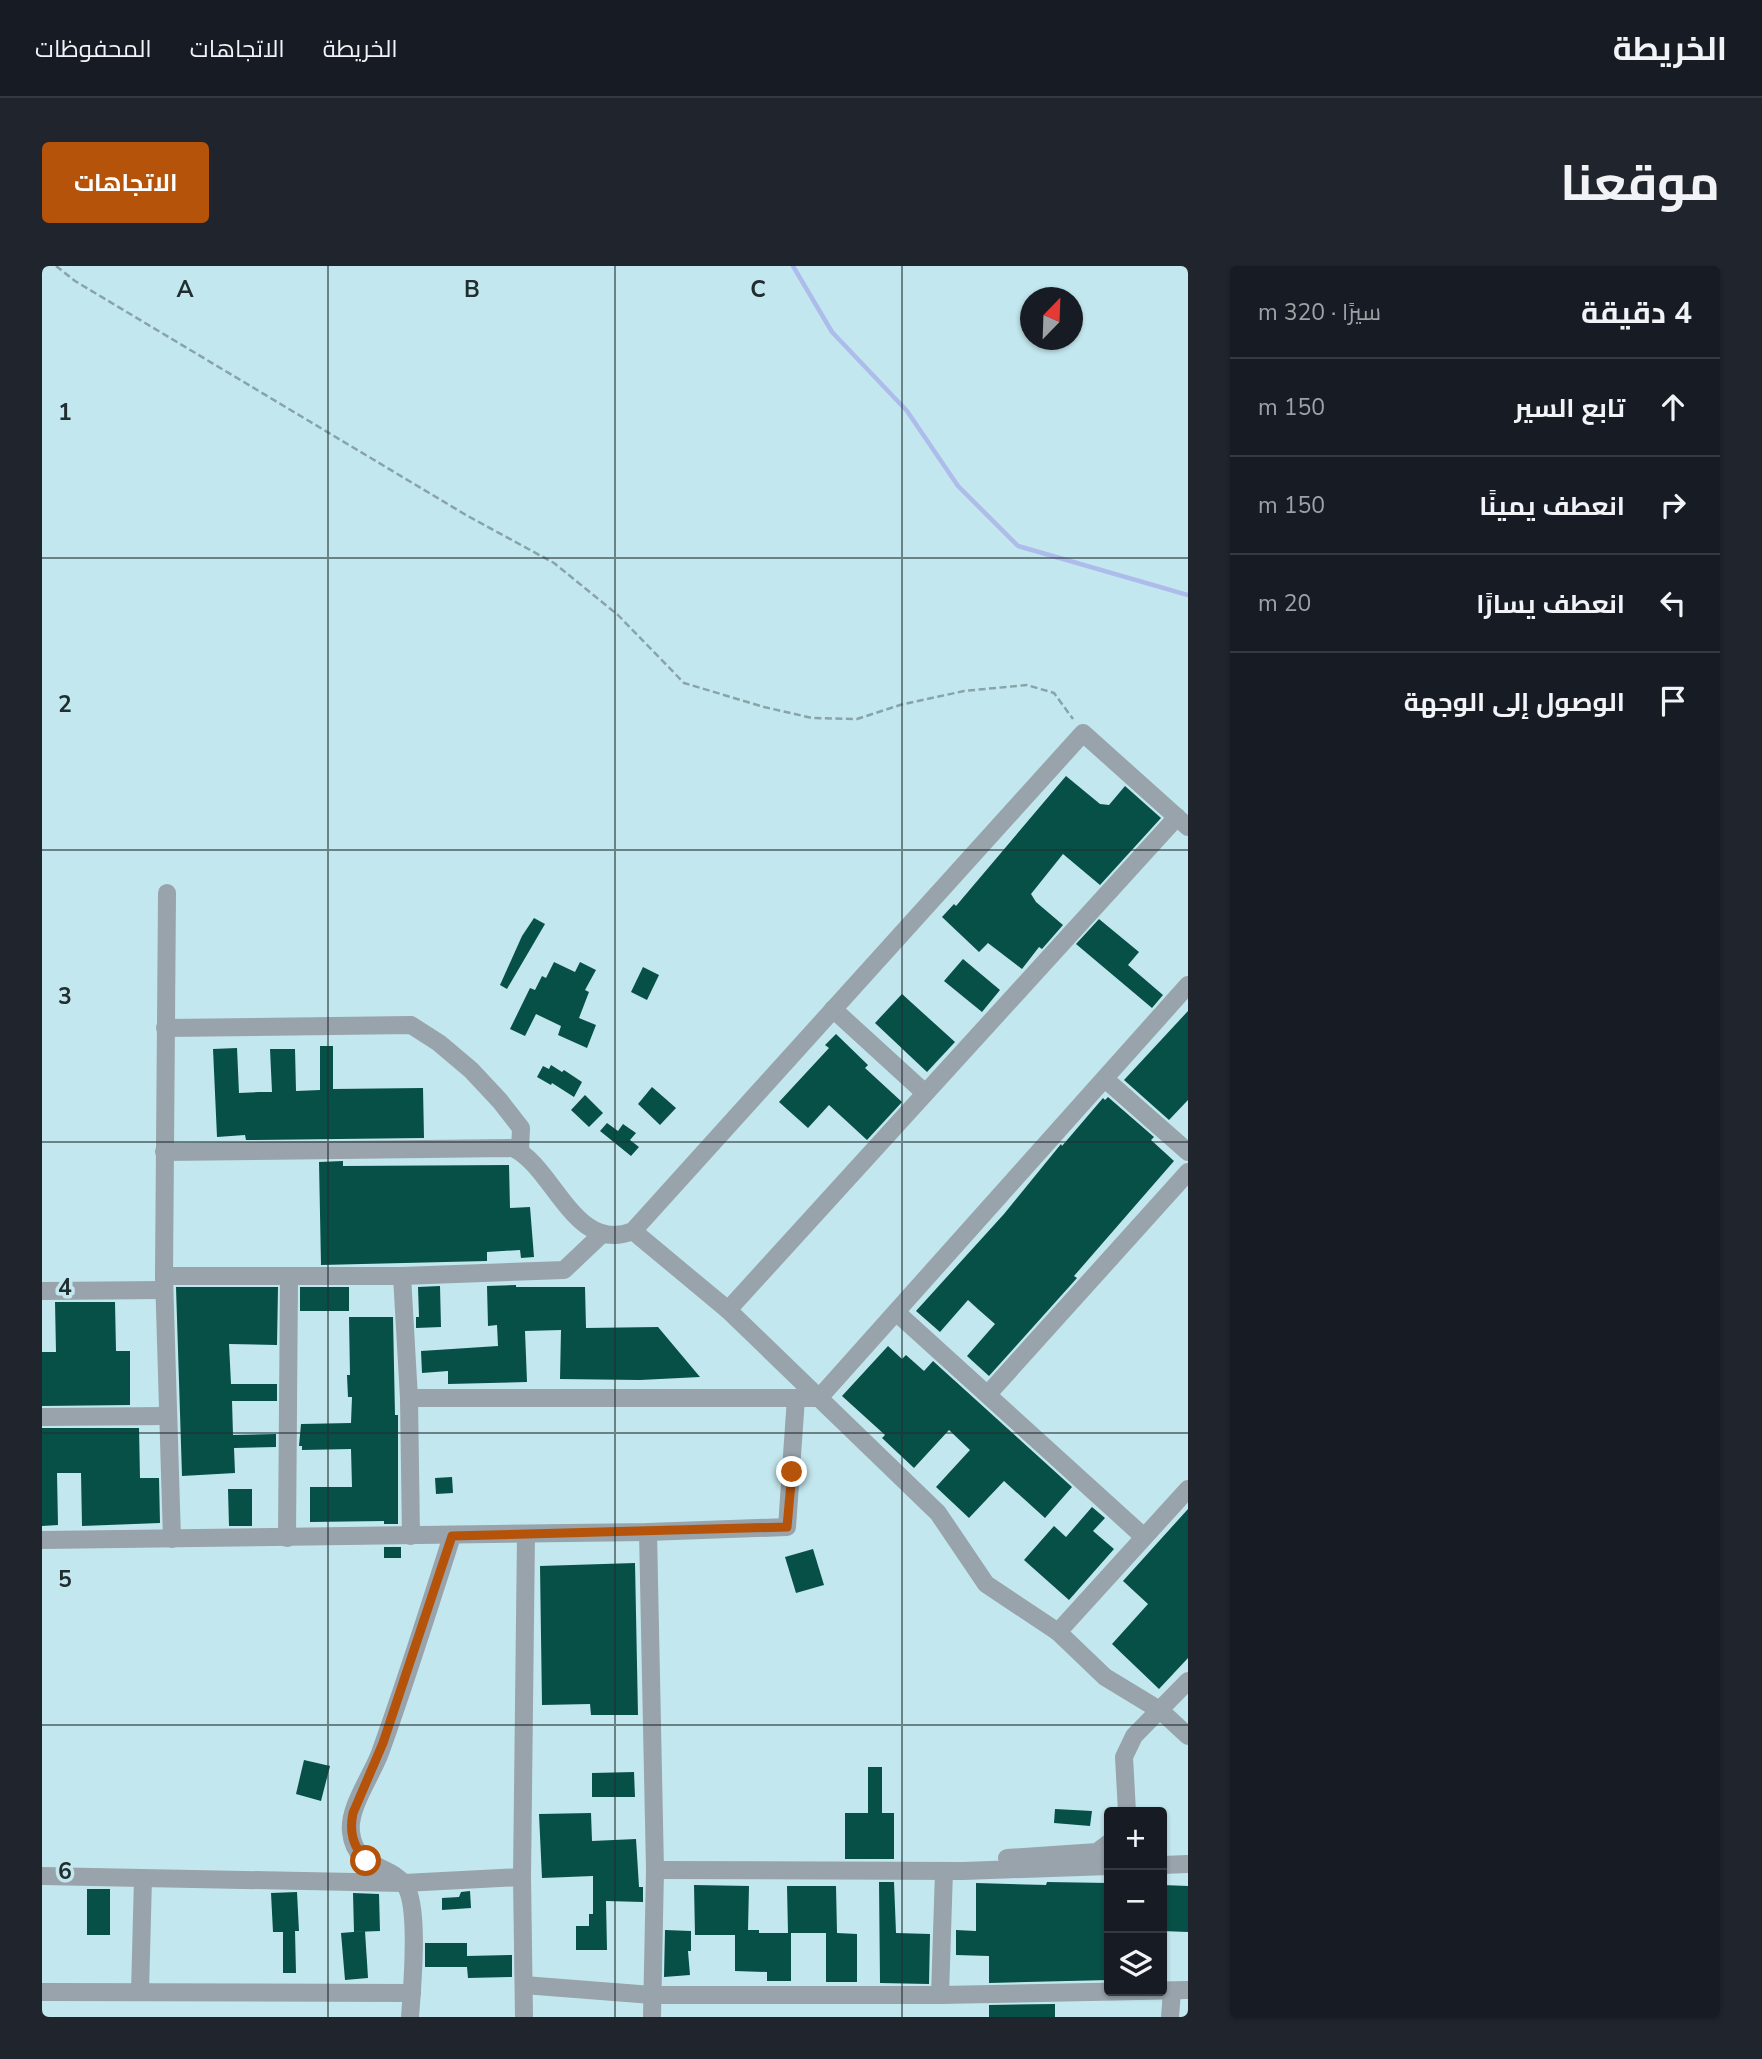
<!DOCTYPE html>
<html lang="ar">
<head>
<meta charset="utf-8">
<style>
  :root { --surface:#171b24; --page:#20242c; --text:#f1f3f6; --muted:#9ea1a6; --line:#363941; --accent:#b45309 }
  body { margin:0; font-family:"Nunito Sans",Cairo,sans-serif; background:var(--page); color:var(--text); direction:rtl }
  .controls { position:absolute; right:21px; bottom:21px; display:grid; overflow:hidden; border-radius:7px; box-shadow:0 2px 5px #0004 }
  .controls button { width:63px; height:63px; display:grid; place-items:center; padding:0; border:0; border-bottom:2px solid var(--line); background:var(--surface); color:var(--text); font:35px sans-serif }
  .compass { position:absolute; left:978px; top:21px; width:63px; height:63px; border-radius:50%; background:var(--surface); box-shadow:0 2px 5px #0004; rotate:23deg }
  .stop { position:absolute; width:21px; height:21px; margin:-16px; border:5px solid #b45309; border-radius:50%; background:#fff }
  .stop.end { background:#b45309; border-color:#fff; box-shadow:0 2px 7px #0008 }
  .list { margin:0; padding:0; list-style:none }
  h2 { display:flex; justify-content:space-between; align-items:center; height:91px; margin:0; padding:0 28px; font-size:30px }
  h2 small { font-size:23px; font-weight:400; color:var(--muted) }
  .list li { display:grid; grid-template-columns:46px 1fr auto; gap:21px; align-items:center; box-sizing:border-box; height:98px; padding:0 28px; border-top:2px solid var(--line) }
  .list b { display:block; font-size:26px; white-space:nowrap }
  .list em { font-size:23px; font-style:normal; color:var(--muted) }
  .icon { flex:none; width:38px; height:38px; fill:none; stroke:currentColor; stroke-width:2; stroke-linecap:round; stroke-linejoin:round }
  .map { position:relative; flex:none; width:1146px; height:1751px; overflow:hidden; direction:ltr; border-radius:7px }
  header { display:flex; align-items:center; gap:42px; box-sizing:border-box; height:98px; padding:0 35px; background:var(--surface); border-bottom:2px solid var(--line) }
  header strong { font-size:33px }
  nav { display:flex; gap:38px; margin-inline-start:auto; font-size:24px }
  .intro { display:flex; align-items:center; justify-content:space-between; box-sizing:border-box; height:168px; padding:0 42px }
  h1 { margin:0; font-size:49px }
  .button { padding:18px 32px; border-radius:7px; background:var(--accent); color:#fff; font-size:24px; font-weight:700 }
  main { display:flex; gap:42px; padding:0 42px }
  aside { flex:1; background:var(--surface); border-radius:7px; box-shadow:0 2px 5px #0004 }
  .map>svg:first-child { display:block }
</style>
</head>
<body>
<header>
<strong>الخريطة</strong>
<nav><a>الخريطة</a><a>الاتجاهات</a><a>المحفوظات</a></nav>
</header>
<div class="intro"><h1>موقعنا</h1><a class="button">الاتجاهات</a></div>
<main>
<aside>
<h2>4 دقيقة<small>سيرًا · 320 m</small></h2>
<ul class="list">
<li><svg class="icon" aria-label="ahead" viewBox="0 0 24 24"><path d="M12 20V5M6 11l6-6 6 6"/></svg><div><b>تابع السير</b></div><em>150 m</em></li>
<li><svg class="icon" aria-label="right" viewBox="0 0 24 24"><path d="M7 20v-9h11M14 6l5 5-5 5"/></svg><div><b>انعطف يمينًا</b></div><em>150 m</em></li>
<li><svg class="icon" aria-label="left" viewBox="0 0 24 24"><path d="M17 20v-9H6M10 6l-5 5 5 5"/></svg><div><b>انعطف يسارًا</b></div><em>20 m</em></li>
<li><svg class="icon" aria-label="arrive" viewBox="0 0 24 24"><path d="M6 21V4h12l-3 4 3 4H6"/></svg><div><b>الوصول إلى الوجهة</b></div></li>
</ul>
</aside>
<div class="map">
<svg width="1146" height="1751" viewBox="0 0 1146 1751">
  <rect width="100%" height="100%" fill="#c3e7ee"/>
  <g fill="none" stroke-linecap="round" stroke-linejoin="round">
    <path stroke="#adbcea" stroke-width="4.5" d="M751,0l39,66 75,79 51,75 60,60 170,49"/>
  </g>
  <g fill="#075047">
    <path d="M1024,510l34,28 9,1 16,-19 36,32 -61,67 -37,-31 -32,40 5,8 27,23 -21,24 -3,-2 -17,22 -34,-26 -9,9 -37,-35 12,-13 2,2z"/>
    <path d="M492,652l11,6 -38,65 -7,-4 22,-49z"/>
    <path d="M1057,653l40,33 -11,13 35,30 -11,13 -76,-64z"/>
    <path d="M921,693l37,31 -18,22 -38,-31z"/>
    <path d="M512,696l21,10 5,-10 16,8 -11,20 4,2 -10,26 17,7 -9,23 -29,-13 3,-9 -25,-12 -11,22 -15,-7 20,-41 5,2 7,-14 4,2z"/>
    <path d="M601,701l16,8 -12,25 -16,-8z"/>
    <path d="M860,728l53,48 -28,30 -52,-49z"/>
    <path d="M1146,745v89l-19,20 -45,-40z"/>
    <path d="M794,768l32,31 -3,3 37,34 -35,38 -38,-35 -21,23 -29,-26 50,-54 -4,-3z"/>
    <path d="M278,780h13v43l90,-1 1,50 -178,2 -1,-5 -28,2 -4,-88 24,-1 2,45 20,-1h13l-2,-43h25l1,42 24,-1z"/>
    <path d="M509,799l11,7 2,-2 18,12 -8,15 -22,-14 -1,2 -14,-8 6,-11 6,3z"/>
    <path d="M610,821l24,21 -16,17 -22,-21z"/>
    <path d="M543,829l18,18 -14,14 -18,-17z"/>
    <path d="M1066,831l46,40 -3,3 23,21 -100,115 3,2 -88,98 -22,-20 28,-32 -16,-14 -11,-10 -28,32 -24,-21 88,-97 57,-70 1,2 41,-48 2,2z"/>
    <path d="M565,857l11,8 5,-7 13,9 -6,7 9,7 -8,9 -31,-25z"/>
    <path d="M301,895v5l166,-1 1,43 20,-1 4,50 -13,1 -1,-8 -33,2v9l-166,4 -2,-103z"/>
    <path d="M474,1019v2h69l1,41 72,-1 42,50 -60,3 -80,-1 1,-49 -36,1 2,51 -79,2v-13l-26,2 -1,-22 77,-5 -1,-21 -9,1 -1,-40z"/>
    <path d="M398,1020l1,41 -25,1v-11h3l-1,-30z"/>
    <path d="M134,1021h102l-1,58 -48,-1 2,40h46v17h-45l1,34 43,-1v13l-42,1 1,25 -53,3z"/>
    <rect x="258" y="1021" width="49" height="24"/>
    <path d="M13,1036h60l1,49h14v54l-88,1v-54h14z"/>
    <path d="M307,1051h44l2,98h3v109h-14v-3l-74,1v-35h42l-1,-38 -49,1v-4h-3l2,-22 50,-1 1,-26h-4l-1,-22h3z"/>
    <path d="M846,1080l14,13 4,-4 18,16 9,-10 139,126 -27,31 -41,-37 -35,37 -33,-31 34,-37 -21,-20 -35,38 -32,-30 3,-3 -43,-39z"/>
    <path d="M0,1162h97l1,50h19l1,45 -78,3 -1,-53h-24l1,52 -16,1z"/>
    <path d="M410,1211l1,16 -17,1 -1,-16z"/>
    <path d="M186,1223h24v37h-23z"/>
    <path d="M1050,1241l13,11 -12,13 21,18 -45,51 -45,-40 30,-34 12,11z"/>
    <path d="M1146,1243v149l-29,31 -47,-45 36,-40 -25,-23z"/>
    <rect x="342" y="1281" width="17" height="11"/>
    <path d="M771,1283l11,36 -28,8 -11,-36z"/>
    <path d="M593,1297l3,152h-47l-1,-11 -48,1 -2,-139z"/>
    <path d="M262,1494l26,6 -9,35 -25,-7z"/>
    <path d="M826,1501h14v46h12v46h-49v-46h23z"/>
    <path d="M592,1506l1,25h-43v-24z"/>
    <path d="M1013,1543l37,2 -2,15 -36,-3z"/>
    <path d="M549,1547l1,28 44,-2 3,48h4v15l-37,-1 1,49h-31v-24h13v-12h4v-38l-51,2 -3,-64z"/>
    <path d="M837,1616h15l2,51 34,1 -1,50 -49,-1z"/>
    <path d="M1005,1616l62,1v97l-120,3v-27l-33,-1v-25l20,1v-48l70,2z"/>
    <path d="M652,1619l55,1 -1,44h11v3h29l-1,-47h49l1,47 20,1v48h-31v-49h-35v48h-24v-9l-32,-1v-36h-40z"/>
    <path d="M1120,1619l26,1v46l-26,-1z"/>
    <rect x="45" y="1623" width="23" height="46"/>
    <path d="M428,1625l1,17 -29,2v-12l17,-1 2,-5z"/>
    <path d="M255,1626l2,39h-4l1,42h-13v-41h-10l-2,-39z"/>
    <path d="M311,1627l26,1 1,37 -26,1z"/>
    <path d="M623,1664l26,1v20h-3l2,24 -26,2z"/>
    <path d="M323,1665l3,47 -23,2 -4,-47z"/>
    <path d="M383,1677h42v13l45,-1v22l-44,1 -1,-11h-42z"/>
    <path d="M1013,1738v13h-66v-12z"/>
  </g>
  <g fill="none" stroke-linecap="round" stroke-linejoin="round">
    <path stroke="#88a4a9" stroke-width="2.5" stroke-dasharray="7 3.5" stroke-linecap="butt" d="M14,0l19,15 391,234 88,48 64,52 66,68 80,24 48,11 45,1 43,-14 64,-14 63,-6 27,8 19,26"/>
    <g stroke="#98a3ab" stroke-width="18">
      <path d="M125,627l-3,383 8,263"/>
      <path d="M791,743l92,84"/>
      <path d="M123,762l246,-3 28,18 32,27 29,31 21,27 -1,23"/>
      <path d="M1063,813l83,73"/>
      <path d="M122,886l349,-4c41,19 62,107 120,83l450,-498 105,94"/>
      <path d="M591,965l95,79 210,203 48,71 72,48 47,45 56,34 27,25"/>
      <path d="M122,1010h238l162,-6 38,-36"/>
      <path d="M360,1010l7,122 2,138"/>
      <path d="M0,1025l122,-1"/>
      <path d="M686,1044l449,-493"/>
      <path d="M854,1046l248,225"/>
      <path d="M946,1128l200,-222"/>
      <path d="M367,1132h387"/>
      <path d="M0,1151l126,-1"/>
      <path d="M606,1266l7,338 -3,147"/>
      <path d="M245,1272l2,-262"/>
      <path d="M0,1274l606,-8 139,-5 9,-129h23l369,-413"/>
      <path d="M1016,1366l130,-143"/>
      <path d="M1085,1546l-3,-55 10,-21 54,-55"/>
      <path d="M965,1592l90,-6 12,-9"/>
      <path d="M1120,1599l26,-1"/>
      <path d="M613,1604l308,1 146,-5"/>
      <path d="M0,1610l362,7 118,-6"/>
      <path d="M482,1719l128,10h288l248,-5"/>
      <path d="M0,1726l370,1"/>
      <path d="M98,1726l3,-114"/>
      <path d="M898,1729l4,-124"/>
      <path d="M368,1751c2,-28 10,-110 -5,-132 -17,-22 -50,-16 -54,-53 -3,-24 21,-57 29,-79 26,-72 49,-145 72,-217"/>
      <path d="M482,1751l-2,-140 4,-343"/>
      <path d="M1128,1751l2,-26"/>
    </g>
  </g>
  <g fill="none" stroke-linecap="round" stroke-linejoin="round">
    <path stroke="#b45309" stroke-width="9" d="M324,1595c-13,-15 -17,-29 -13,-48l30,-70 69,-207 335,-9 5,-55"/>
  </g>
  <path fill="none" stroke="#202e30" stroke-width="2" stroke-opacity="0.55" d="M286,0v1751M573,0v1751M860,0v1751M0,292h1146M0,584h1146M0,876h1146M0,1167h1146M0,1459h1146"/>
  <g font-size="23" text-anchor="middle" font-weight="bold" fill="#202e30" stroke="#c3e7ee" stroke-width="7" stroke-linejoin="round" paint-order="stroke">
    <text x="143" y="31">A</text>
    <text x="430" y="31">B</text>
    <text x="716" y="31">C</text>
    <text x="23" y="154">1</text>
    <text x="23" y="446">2</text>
    <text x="23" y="738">3</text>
    <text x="23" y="1029">4</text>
    <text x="23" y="1321">5</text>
    <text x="23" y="1613">6</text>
  </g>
</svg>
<div class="controls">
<button>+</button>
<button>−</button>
<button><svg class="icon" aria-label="layers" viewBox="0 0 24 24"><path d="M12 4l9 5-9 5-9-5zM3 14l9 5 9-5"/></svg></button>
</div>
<svg class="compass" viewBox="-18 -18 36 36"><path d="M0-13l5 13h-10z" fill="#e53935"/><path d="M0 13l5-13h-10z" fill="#9ea1a6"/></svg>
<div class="stop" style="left:324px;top:1595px"></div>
<div class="stop end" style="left:750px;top:1206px"></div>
</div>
</main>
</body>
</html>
